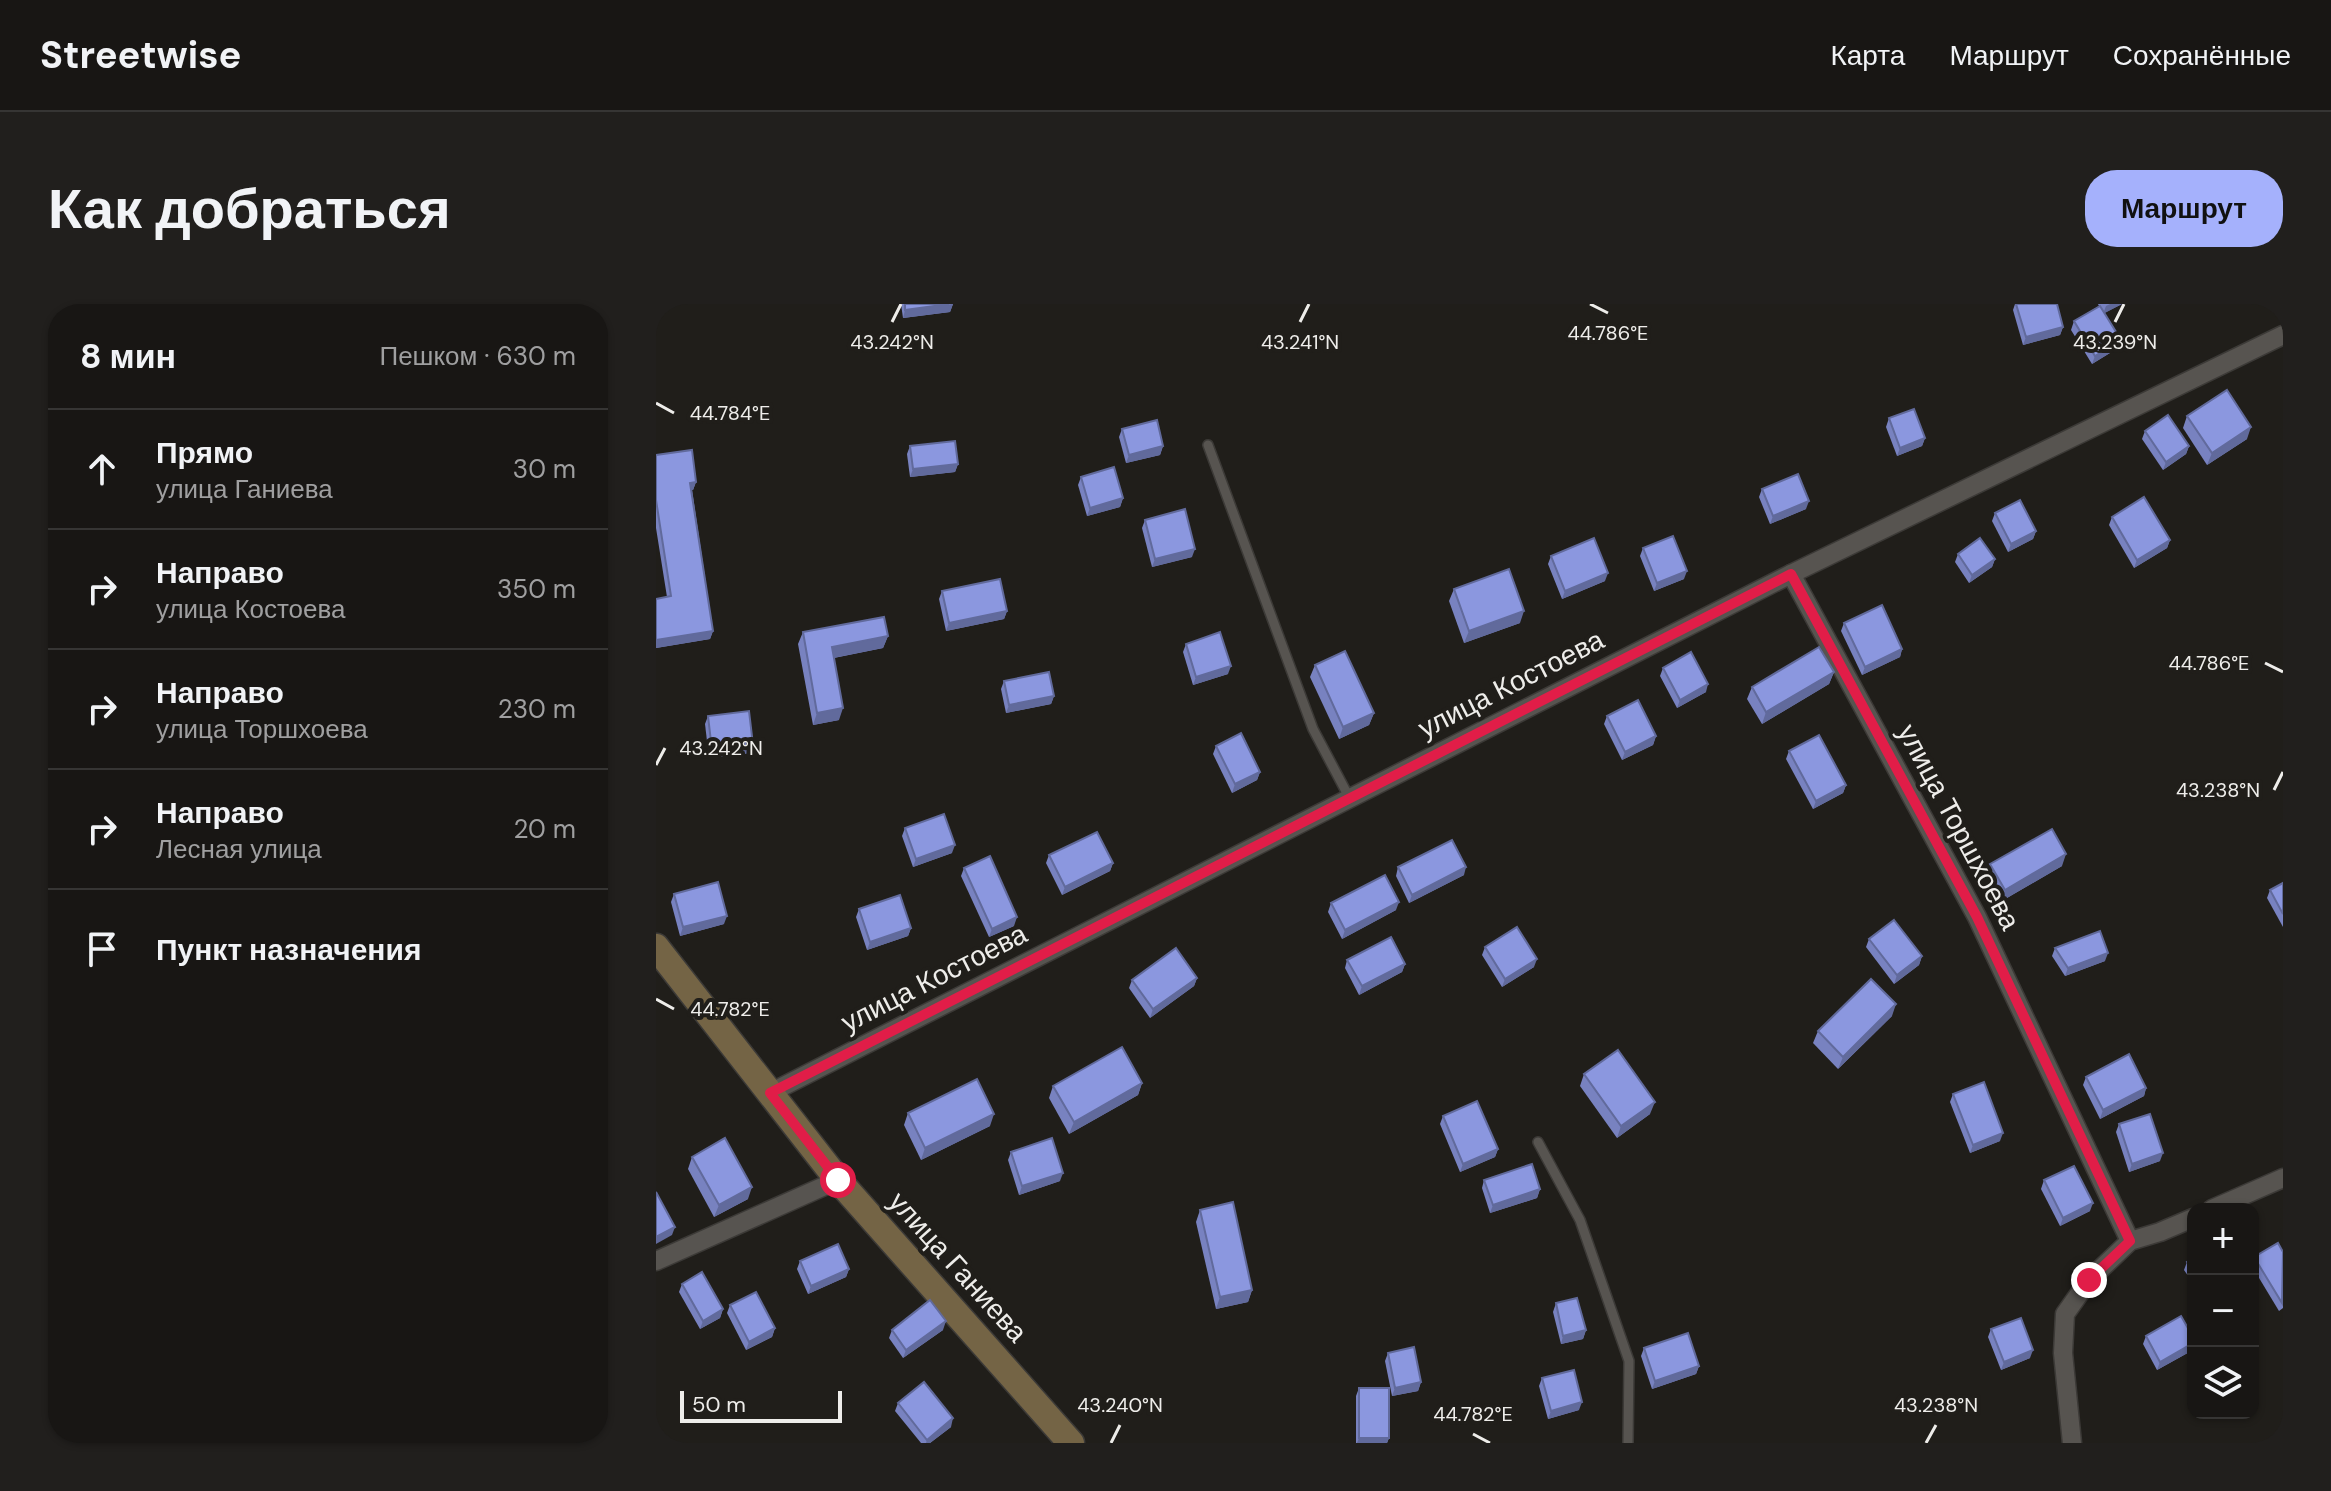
<!DOCTYPE html>
<html lang="ru">
<head>
<meta charset="utf-8">
<style>
  :root { --surface:#181614; --page:#211f1d; --text:#f1f3f6; --muted:#9f9fa0; --line:#363534; --accent:#a5b1fc }
  body { margin:0; font-family:"DM Sans",sans-serif; background:var(--page); color:var(--text) }
  .controls { position:absolute; right:24px; bottom:24px; display:grid; overflow:hidden; border-radius:16px; box-shadow:0 2px 6px #0004 }
  .controls button { width:72px; height:72px; display:grid; place-items:center; padding:0; border:0; border-bottom:2px solid var(--line); background:var(--surface); color:var(--text); font:40px sans-serif }
  .scale { position:absolute; left:24px; bottom:20px; width:162px; box-sizing:border-box; padding-left:8px; border:4px solid #eeedea; border-top:0; font-size:22px; line-height:28px; white-space:nowrap; color:#eeedea; -webkit-text-stroke:6px #201e1a; paint-order:stroke }
  .stop { position:absolute; width:24px; height:24px; margin:-18px; border:6px solid #e11d48; border-radius:50%; background:#fff }
  .stop.end { background:#e11d48; border-color:#fff; box-shadow:0 2px 8px #0008 }
  .list { margin:0; padding:0; list-style:none }
  h2 { display:flex; justify-content:space-between; align-items:center; height:104px; margin:0; padding:0 32px; font-size:34px }
  h2 small { font-size:26px; font-weight:400; color:var(--muted) }
  .list li { display:grid; grid-template-columns:52px 1fr auto; gap:24px; align-items:center; box-sizing:border-box; height:120px; padding:0 32px; border-top:2px solid var(--line) }
  .list b { display:block; font-size:30px; white-space:nowrap }
  .list p { margin:0; font-size:26px; white-space:nowrap; color:var(--muted) }
  .list em { font-size:26px; font-style:normal; color:var(--muted) }
  .icon { flex:none; width:44px; height:44px; fill:none; stroke:currentColor; stroke-width:2; stroke-linecap:round; stroke-linejoin:round }
  .map { position:relative; flex:none; width:1627px; height:1139px; overflow:hidden; border-radius:32px }
  header { display:flex; align-items:center; gap:48px; box-sizing:border-box; height:112px; padding:0 40px; background:var(--surface); border-bottom:2px solid var(--line) }
  header strong { font-size:38px }
  nav { display:flex; gap:44px; margin-inline-start:auto; font-size:28px }
  .intro { display:flex; align-items:center; justify-content:space-between; box-sizing:border-box; height:192px; padding:0 48px }
  h1 { margin:0; font-size:56px }
  .button { padding:20px 36px; border-radius:32px; background:var(--accent); color:#111; font-size:28px; font-weight:700 }
  main { display:flex; gap:48px; padding:0 48px }
  aside { flex:1; background:var(--surface); border-radius:32px; box-shadow:0 2px 6px #0004 }
  .map>svg:first-child { display:block }
</style>
</head>
<body>
<header>
<strong>Streetwise</strong>
<nav><a>Карта</a><a>Маршрут</a><a>Сохранённые</a></nav>
</header>
<div class="intro"><h1>Как добраться</h1><a class="button">Маршрут</a></div>
<main>
<aside>
<h2>8 мин<small>Пешком · 630 m</small></h2>
<ul class="list">
<li><svg class="icon" aria-label="ahead" viewBox="0 0 24 24"><path d="M12 20V5M6 11l6-6 6 6"/></svg><div><b>Прямо</b><p>улица Ганиева</p></div><em>30 m</em></li>
<li><svg class="icon" aria-label="right" viewBox="0 0 24 24"><path d="M7 20v-9h11M14 6l5 5-5 5"/></svg><div><b>Направо</b><p>улица Костоева</p></div><em>350 m</em></li>
<li><svg class="icon" aria-label="right" viewBox="0 0 24 24"><path d="M7 20v-9h11M14 6l5 5-5 5"/></svg><div><b>Направо</b><p>улица Торшхоева</p></div><em>230 m</em></li>
<li><svg class="icon" aria-label="right" viewBox="0 0 24 24"><path d="M7 20v-9h11M14 6l5 5-5 5"/></svg><div><b>Направо</b><p>Лесная улица</p></div><em>20 m</em></li>
<li><svg class="icon" aria-label="arrive" viewBox="0 0 24 24"><path d="M6 21V4h12l-3 4 3 4H6"/></svg><div><b>Пункт назначения</b></div></li>
</ul>
</aside>
<div class="map">
<svg width="1627" height="1139" viewBox="0 0 1627 1139">
  <rect width="100%" height="100%" fill="#201e1a"/>
  <g fill="none" stroke-linecap="round" stroke-linejoin="round">
    <g stroke="#3c3a37" stroke-width="12">
      <g id="lane">
        <path d="M552,141l105,284 36,68"/>
        <path d="M882,838l42,78 49,141 -1,82"/>
      </g>
    </g>
    <g stroke="#3c3a37" stroke-width="21">
      <g id="street">
        <path d="M1135,270l186,343 153,324"/>
        <path d="M114,789l1021,-519 492,-239"/>
        <path d="M1556,905l71,-31"/>
        <path d="M0,957l182,-81"/>
        <path d="M1416,1139l-9,-90 2,-39 24,-34 41,-39 30,-9 33,-14"/>
      </g>
    </g>
    <g stroke="#3c3a37" stroke-width="29">
      <path id="secondary" d="M0,643l182,233 233,263"/>
    </g>
    <use href="#lane" stroke="#575450" stroke-width="9"/>
    <use href="#street" stroke="#575450" stroke-width="18"/>
    <use href="#secondary" stroke="#746445" stroke-width="26"/>
  </g>
  <g fill="#7882c0">
    <path d="M245,0h52l-3,8 -47,6z"/>
    <path d="M1359,0h42l6,23 -3,8 -37,10 -10,-35z"/>
    <path d="M1442,0h24l-18,9 17,27 -3,8 -26,16 -21,-34 3,-9 25,-15z"/>
    <path d="M1531,112l60,23 -40,26 -24,-37z"/>
    <path d="M1233,114l36,20 -3,8 -25,10 -11,-29z"/>
    <path d="M466,125l41,17 -3,9 -34,8 -7,-26z"/>
    <path d="M1489,127l44,15 -3,8 -23,16 -21,-31z"/>
    <path d="M254,142l48,18 -3,8 -45,5 -3,-23z"/>
    <path d="M0,151l40,27 -3,8h-1l21,141 -3,8 -54,9v-49l11,-2 -11,-69z"/>
    <path d="M425,173l42,21 -3,9 -33,9 -9,-31z"/>
    <path d="M1106,185l44,20 -36,15 -11,-27z"/>
    <path d="M1339,209l41,18 -3,8 -25,13 -16,-31z"/>
    <path d="M1456,213l58,23 -3,8 -33,20 -25,-43z"/>
    <path d="M489,216l47,37 -40,10 -10,-39z"/>
    <path d="M987,244l41,31 -30,12 -14,-35z"/>
    <path d="M1302,250l37,5 -3,8 -23,16 -14,-21z"/>
    <path d="M895,252l54,25 -43,18 -14,-35z"/>
    <path d="M798,285l66,34 -56,20 -15,-42z"/>
    <path d="M286,287l65,20 -3,8 -58,12 -7,-32z"/>
    <path d="M1188,319l58,26 -2,8 -38,18 -21,-44z"/>
    <path d="M147,328l85,4 -5,12 -49,10 5,62 -26,5 -15,-81z"/>
    <path d="M530,340l42,30 -35,11 -10,-33z"/>
    <path d="M659,361l59,48 -5,12 -30,14 -29,-62z"/>
    <path d="M1007,364l43,24 -29,16 -17,-32z"/>
    <path d="M1178,368l-5,12 -67,40 -15,-25 5,-12z"/>
    <path d="M348,377l50,15 -3,8 -45,9 -5,-24z"/>
    <path d="M52,412l45,29 -3,8 -41,5 -4,-34z"/>
    <path d="M951,412l49,20 -3,9 -31,15 -18,-36z"/>
    <path d="M560,442l44,26 -3,8 -25,13 -19,-39z"/>
    <path d="M1133,447l57,34 -3,8 -30,16 -27,-50z"/>
    <path d="M249,524l47,25 -39,14 -11,-31z"/>
    <path d="M393,551l64,8 -3,8 -48,24 -16,-32z"/>
    <path d="M1334,560l72,2 -62,36 -15,-26z"/>
    <path d="M742,563l66,8 -55,28 -13,-27z"/>
    <path d="M308,564l50,58 -25,11 -28,-61z"/>
    <path d="M1627,579v44l-16,-29 3,-8z"/>
    <path d="M18,590l50,30 -44,12 -9,-34z"/>
    <path d="M675,599l65,7 -54,29 -14,-27z"/>
    <path d="M203,605l52,19 -3,8 -41,14 -11,-33z"/>
    <path d="M1213,635l53,17 -3,9 -25,19 -28,-37z"/>
    <path d="M829,643l49,20 -32,20 -20,-32z"/>
    <path d="M1399,644l50,13 -40,15 -13,-20z"/>
    <path d="M691,656l58,4 -3,8 -43,23 -14,-27z"/>
    <path d="M541,674l-3,8 -44,32 -21,-30 3,-8z"/>
    <path d="M1236,712l-54,53 -25,-26 5,-12z"/>
    <path d="M928,770l66,40 -33,24 -37,-52z"/>
    <path d="M1430,773l60,11 -2,8 -44,23 -17,-34z"/>
    <path d="M486,779l-4,12 -69,39 -20,-36 4,-12z"/>
    <path d="M1297,790l47,47 -30,12 -20,-51z"/>
    <path d="M252,809l82,13 -69,34 -17,-35z"/>
    <path d="M787,812l55,33 -3,8 -35,15 -20,-48z"/>
    <path d="M1463,820l41,37 -31,11 -13,-40z"/>
    <path d="M355,848l49,29 -41,14 -11,-35z"/>
    <path d="M36,853l56,42 -34,18 -26,-48z"/>
    <path d="M828,876l56,9 -3,9 -47,15 -8,-25z"/>
    <path d="M1388,876l46,31 -30,15 -19,-37z"/>
    <path d="M544,906l52,80 -4,12 -32,7 -20,-87z"/>
    <path d="M1627,948v56l-4,3 -26,-43v-7l1,-4z"/>
    <path d="M1537,953v26l-9,-13 3,-8z"/>
    <path d="M144,957l49,8 -3,8 -38,17 -11,-25z"/>
    <path d="M26,980l41,25 -3,9 -20,11 -21,-37z"/>
    <path d="M900,999l30,27 -3,9 -22,5 -8,-32z"/>
    <path d="M74,1001l45,23 -3,9 -26,13 -19,-37z"/>
    <path d="M1335,1025l39,29 -29,12 -13,-33z"/>
    <path d="M236,1026h51l-40,28 -14,-20z"/>
    <path d="M1490,1032l47,1v13l-36,20 -14,-26z"/>
    <path d="M988,1044l55,18 -3,8 -44,15 -11,-33z"/>
    <path d="M732,1049l33,29 -3,9 -26,5 -7,-35z"/>
    <path d="M886,1074l37,32 -31,9 -9,-33z"/>
    <path d="M703,1084l30,50 -2,5h-31v-47z"/>
    <path d="M242,1099l53,24 -21,16h-9l-26,-32z"/>
  </g>
  <g fill="#616a9c">
    <path d="M297,0l-3,8 -47,6 2,-8z"/>
    <path d="M1454,0h12l-19,10 3,-8z"/>
    <path d="M1407,23l-3,8 -37,10 3,-8z"/>
    <path d="M1465,36l-3,8 -26,16 3,-8z"/>
    <path d="M1595,123l-4,12 -40,26 5,-12z"/>
    <path d="M1269,134l-3,8 -25,10 3,-8z"/>
    <path d="M507,142l-3,9 -34,8 3,-8z"/>
    <path d="M1533,142l-3,8 -23,16 3,-8z"/>
    <path d="M302,160l-3,8 -45,5 3,-8z"/>
    <path d="M40,178l-3,8 -6,1 3,-8z"/>
    <path d="M467,194l-3,9 -33,9 3,-8z"/>
    <path d="M1153,197l-3,8 -36,15 3,-8z"/>
    <path d="M1380,227l-3,8 -25,13 3,-8z"/>
    <path d="M1514,236l-3,8 -33,20 3,-8z"/>
    <path d="M539,245l-3,8 -40,10 3,-8z"/>
    <path d="M1339,255l-3,8 -23,16 3,-8z"/>
    <path d="M1031,267l-3,8 -30,12 3,-8z"/>
    <path d="M952,269l-3,8 -43,18 3,-8z"/>
    <path d="M351,307l-3,8 -58,12 3,-8z"/>
    <path d="M868,307l-4,12 -56,20 5,-12z"/>
    <path d="M57,327l-3,8 -54,9v-8z"/>
    <path d="M232,332l-5,12 -55,11 4,-12z"/>
    <path d="M1246,345l-2,8 -38,18 3,-8z"/>
    <path d="M575,362l-3,8 -35,11 3,-8z"/>
    <path d="M1178,368l-5,12 -67,40 4,-12z"/>
    <path d="M1052,380l-2,8 -29,16 3,-8z"/>
    <path d="M398,392l-3,8 -45,9 3,-8z"/>
    <path d="M187,404l-4,12 -26,5 4,-12z"/>
    <path d="M718,409l-5,12 -30,14 4,-12z"/>
    <path d="M1000,432l-3,9 -31,15 3,-8z"/>
    <path d="M97,441l-3,8 -41,5 3,-8z"/>
    <path d="M604,468l-3,8 -25,13 3,-9z"/>
    <path d="M1190,481l-3,8 -30,16 3,-8z"/>
    <path d="M299,541l-3,8 -39,14 3,-8z"/>
    <path d="M1410,550l-4,12 -62,36 5,-12z"/>
    <path d="M457,559l-3,8 -48,24 3,-8z"/>
    <path d="M810,563l-2,8 -55,28 3,-8z"/>
    <path d="M743,598l-3,8 -54,29 3,-9z"/>
    <path d="M71,612l-3,8 -44,12 3,-9z"/>
    <path d="M361,613l-3,9 -25,11 3,-8z"/>
    <path d="M255,624l-3,8 -41,14 3,-8z"/>
    <path d="M1452,649l-3,8 -40,15 3,-8z"/>
    <path d="M1266,652l-3,9 -25,19 3,-9z"/>
    <path d="M881,655l-3,8 -32,20 3,-8z"/>
    <path d="M749,660l-3,8 -43,23 3,-9z"/>
    <path d="M541,674l-3,8 -44,32 3,-9z"/>
    <path d="M1240,700l-4,12 -54,53 5,-12z"/>
    <path d="M486,779l-4,12 -69,39 5,-12z"/>
    <path d="M1490,784l-2,8 -44,23 3,-9z"/>
    <path d="M999,798l-5,12 -33,24 4,-12z"/>
    <path d="M338,810l-4,12 -69,34 4,-12z"/>
    <path d="M1347,829l-3,8 -30,12 3,-8z"/>
    <path d="M842,845l-3,8 -35,15 3,-8z"/>
    <path d="M1507,849l-3,8 -31,11 3,-8z"/>
    <path d="M407,869l-3,8 -41,14 3,-9z"/>
    <path d="M96,883l-4,12 -34,18 5,-12z"/>
    <path d="M884,885l-3,9 -47,15 3,-8z"/>
    <path d="M1437,899l-3,8 -30,15 3,-8z"/>
    <path d="M19,923l-3,8 -16,9v-7z"/>
    <path d="M193,965l-3,8 -38,17 3,-8z"/>
    <path d="M596,986l-4,12 -32,7 4,-12z"/>
    <path d="M67,1005l-3,9 -20,11 3,-8z"/>
    <path d="M290,1017l-3,9 -40,28 3,-8z"/>
    <path d="M119,1024l-3,9 -26,13 3,-8z"/>
    <path d="M930,1026l-3,9 -22,5 2,-8z"/>
    <path d="M1537,1039v7l-36,20 3,-8z"/>
    <path d="M1377,1046l-3,8 -29,12 3,-8z"/>
    <path d="M1043,1062l-3,8 -44,15 3,-8z"/>
    <path d="M765,1078l-3,9 -26,5 3,-8z"/>
    <path d="M926,1098l-3,8 -31,9 3,-8z"/>
    <path d="M297,1114l-2,9 -21,16h-4l1,-3z"/>
    <path d="M703,1134h30l-2,5h-30z"/>
  </g>
  <g fill="#8b97df" stroke="#616a9c" stroke-width="2">
    <path d="M249,0h44l-44,6z"/>
    <path d="M1360,0h41l6,23 -37,10z"/>
    <path d="M1444,2l21,34 -26,16 -21,-35z"/>
    <path d="M1571,86l24,37 -39,26 -25,-37z"/>
    <path d="M1258,105l11,29 -25,10 -11,-30z"/>
    <path d="M1512,111l21,31 -23,16 -21,-31z"/>
    <path d="M501,116l6,26 -34,9 -7,-26z"/>
    <path d="M299,137l3,23 -45,5 -3,-23z"/>
    <path d="M36,146l4,32 -6,1 23,148 -57,9v-41l15,-3 -15,-96v-45z"/>
    <path d="M458,163l9,31 -33,10 -9,-31z"/>
    <path d="M1142,170l11,27 -36,15 -11,-27z"/>
    <path d="M1488,193l26,43 -33,20 -25,-43z"/>
    <path d="M1364,196l16,31 -25,13 -16,-31z"/>
    <path d="M529,205l10,40 -40,10 -10,-39z"/>
    <path d="M1017,232l14,35 -30,12 -14,-35z"/>
    <path d="M938,234l14,35 -43,18 -14,-35z"/>
    <path d="M1324,234l15,21 -23,16 -14,-21z"/>
    <path d="M853,265l15,42 -55,20 -15,-42z"/>
    <path d="M344,275l7,32 -58,12 -7,-32z"/>
    <path d="M1226,301l20,44 -37,18 -21,-44z"/>
    <path d="M228,313l4,19 -56,11 11,61 -26,5 -14,-81z"/>
    <path d="M564,328l11,34 -35,11 -10,-33z"/>
    <path d="M1163,343l15,25 -68,40 -14,-25z"/>
    <path d="M689,347l29,62 -31,14 -28,-62z"/>
    <path d="M1035,348l17,32 -28,16 -17,-32z"/>
    <path d="M393,368l5,24 -45,9 -5,-24z"/>
    <path d="M982,396l18,36 -31,16 -18,-36z"/>
    <path d="M93,407l4,34 -41,5 -4,-34z"/>
    <path d="M585,429l19,39 -25,12 -19,-38z"/>
    <path d="M1163,431l27,50 -30,16 -27,-50z"/>
    <path d="M288,510l11,31 -39,14 -11,-31z"/>
    <path d="M1396,525l14,25 -61,36 -15,-26z"/>
    <path d="M441,528l16,31 -48,24 -16,-32z"/>
    <path d="M796,536l14,27 -54,28 -14,-28z"/>
    <path d="M334,552l27,61 -25,12 -28,-61z"/>
    <path d="M729,571l14,27 -54,28 -14,-27z"/>
    <path d="M62,578l9,34 -44,11 -9,-33z"/>
    <path d="M1627,579v31l-13,-24z"/>
    <path d="M244,591l11,33 -41,14 -11,-33z"/>
    <path d="M1238,616l28,36 -25,19 -28,-36z"/>
    <path d="M861,623l20,32 -32,20 -20,-32z"/>
    <path d="M1444,627l8,22 -40,15 -13,-20z"/>
    <path d="M735,633l14,27 -43,22 -15,-26z"/>
    <path d="M520,644l21,30 -44,31 -21,-29z"/>
    <path d="M1215,675l25,25 -53,53 -25,-26z"/>
    <path d="M466,743l20,36 -68,39 -21,-36z"/>
    <path d="M962,746l37,52 -34,24 -37,-52z"/>
    <path d="M1473,750l17,34 -43,22 -17,-33z"/>
    <path d="M321,775l17,35 -69,34 -17,-35z"/>
    <path d="M1328,778l19,51 -30,12 -20,-51z"/>
    <path d="M821,797l21,48 -35,15 -20,-48z"/>
    <path d="M1494,810l13,39 -31,11 -13,-40z"/>
    <path d="M69,834l27,49 -33,18 -27,-48z"/>
    <path d="M396,834l11,35 -41,13 -11,-34z"/>
    <path d="M876,860l8,25 -47,16 -9,-25z"/>
    <path d="M1418,862l19,37 -30,15 -19,-38z"/>
    <path d="M0,888l19,35 -19,10z"/>
    <path d="M577,898l19,88 -32,7 -20,-87z"/>
    <path d="M1622,939l5,9 -1,51 -28,-46z"/>
    <path d="M182,940l11,25 -38,17 -11,-25z"/>
    <path d="M1537,953v14l-6,-9z"/>
    <path d="M46,968l21,37 -20,12 -21,-37z"/>
    <path d="M100,988l19,36 -26,14 -19,-37z"/>
    <path d="M921,994l9,32 -23,6 -7,-33z"/>
    <path d="M274,996l16,21 -40,29 -14,-20z"/>
    <path d="M1525,1012l12,21v6l-33,19 -14,-26z"/>
    <path d="M1365,1014l12,32 -29,12 -13,-33z"/>
    <path d="M1032,1029l11,33 -44,15 -11,-33z"/>
    <path d="M758,1043l7,35 -26,6 -7,-35z"/>
    <path d="M918,1066l8,32 -31,9 -9,-33z"/>
    <path d="M268,1078l29,36 -26,22 -29,-37z"/>
    <rect x="703" y="1084" width="30" height="50"/>
  </g>
  <g fill="none" stroke-linecap="round" stroke-linejoin="round">
    <path stroke="#e11d48" stroke-width="10" d="M182,876l-68,-87 1021,-519 186,343 153,324 -41,39"/>
  </g>
  <path fill="none" stroke="#eeedea" stroke-width="3" d="M934,0l18,9M236,18l9,-18M644,18l9,-18M1459,18l9,-18M0,99l18,10M1609,359l18,9M0,461l9,-17M1618,486l9,-18M0,695l18,10M817,1130l17,9M455,1139l9,-18M1270,1139l10,-18"/>
  <g text-anchor="middle" dominant-baseline="central" stroke-width="8" stroke-linejoin="round" paint-order="stroke">
    <g font-size="28" fill="#eeedea" stroke="#201e1a">
      <text transform="translate(855 380) rotate(-27)">улица Костоева</text>
      <text transform="translate(1303 523) rotate(62)">улица Торшхоева</text>
      <text transform="translate(278 674) rotate(-27)">улица Костоева</text>
      <text transform="translate(302 963) rotate(48)">улица Ганиева</text>
    </g>
  </g>
  <g font-size="20" text-anchor="middle" fill="#eeedea" stroke="#201e1a" stroke-width="8" stroke-linejoin="round" paint-order="stroke">
    <text x="952" y="36">44.786°E</text>
    <text x="644" y="45">43.241°N</text>
    <text x="1459" y="45">43.239°N</text>
    <text x="236" y="45">43.242°N</text>
    <text x="74" y="116">44.784°E</text>
    <text x="1553" y="366">44.786°E</text>
    <text x="65" y="451">43.242°N</text>
    <text x="1562" y="493">43.238°N</text>
    <text x="74" y="712">44.782°E</text>
    <text x="464" y="1108">43.240°N</text>
    <text x="1280" y="1108">43.238°N</text>
    <text x="817" y="1117">44.782°E</text>
  </g>
</svg>
<div class="controls">
<button>+</button>
<button>−</button>
<button><svg class="icon" aria-label="layers" viewBox="0 0 24 24"><path d="M12 4l9 5-9 5-9-5zM3 14l9 5 9-5"/></svg></button>
</div>
<div class="scale">50 m</div>
<div class="stop" style="left:182px;top:876px"></div>
<div class="stop end" style="left:1433px;top:976px"></div>
</div>
</main>
</body>
</html>
